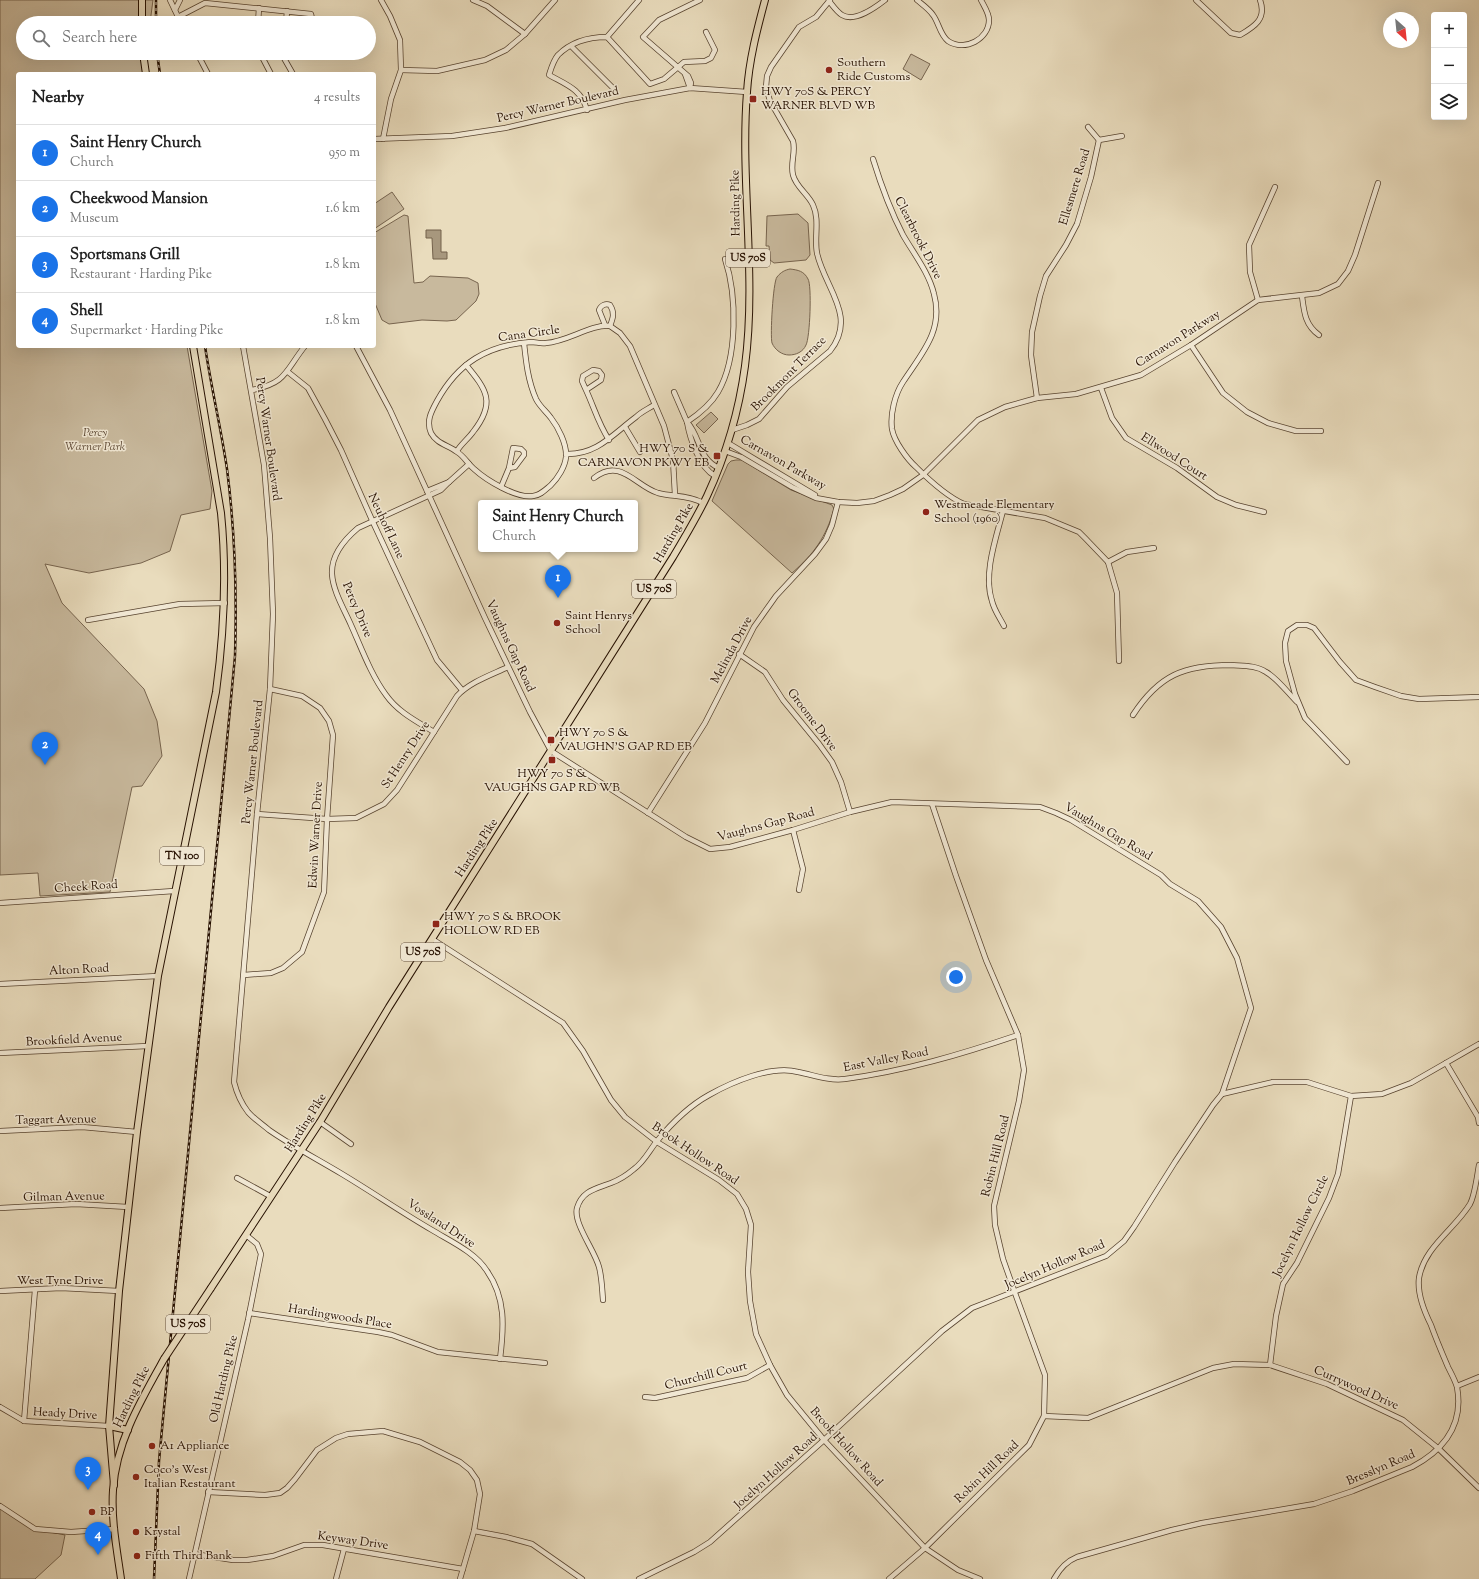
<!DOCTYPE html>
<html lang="en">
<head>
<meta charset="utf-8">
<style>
  :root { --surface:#fff; --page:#f2f2f2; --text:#222; --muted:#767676; --line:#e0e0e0; --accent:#1a73e8 }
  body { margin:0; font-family:"Sorts Mill Goudy",serif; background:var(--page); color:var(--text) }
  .controls { position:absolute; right:12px; top:12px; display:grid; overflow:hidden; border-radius:4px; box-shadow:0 4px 16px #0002 }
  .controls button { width:36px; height:36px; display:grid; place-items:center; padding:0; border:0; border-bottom:1px solid var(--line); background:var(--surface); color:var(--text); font:20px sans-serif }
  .compass { position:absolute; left:1383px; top:12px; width:36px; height:36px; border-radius:50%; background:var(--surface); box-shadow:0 4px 16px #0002; rotate:153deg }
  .you { position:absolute; left:956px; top:977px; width:14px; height:14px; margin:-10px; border:3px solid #fff; border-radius:50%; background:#1a73e8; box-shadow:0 0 0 6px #1a73e833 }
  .badge { display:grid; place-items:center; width:26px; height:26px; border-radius:50%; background:var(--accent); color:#fff; font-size:13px; font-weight:700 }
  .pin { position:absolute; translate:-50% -33px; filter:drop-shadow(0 1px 2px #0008) }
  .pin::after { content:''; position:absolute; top:21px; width:14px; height:12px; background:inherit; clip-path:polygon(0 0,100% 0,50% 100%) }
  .popup { position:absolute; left:478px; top:500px; width:160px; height:52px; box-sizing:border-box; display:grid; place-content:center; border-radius:4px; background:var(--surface); filter:drop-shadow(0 1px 3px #0005); font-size:13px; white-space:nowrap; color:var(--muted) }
  .popup b { font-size:15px; color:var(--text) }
  .popup::after { content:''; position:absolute; left:50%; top:100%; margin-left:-8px; border:8px solid transparent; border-top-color:var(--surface) }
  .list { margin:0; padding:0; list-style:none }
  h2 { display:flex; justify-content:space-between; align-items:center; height:52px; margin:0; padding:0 16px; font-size:17px }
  h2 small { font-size:13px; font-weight:400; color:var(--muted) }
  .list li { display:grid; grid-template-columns:26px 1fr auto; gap:12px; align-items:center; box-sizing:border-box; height:56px; padding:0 16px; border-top:1px solid var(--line) }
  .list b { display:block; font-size:15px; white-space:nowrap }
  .list p { margin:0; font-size:13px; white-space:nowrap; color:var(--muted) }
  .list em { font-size:13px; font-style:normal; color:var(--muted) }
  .icon { flex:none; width:22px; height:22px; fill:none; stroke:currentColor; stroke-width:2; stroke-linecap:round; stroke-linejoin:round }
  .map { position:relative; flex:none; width:1479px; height:1579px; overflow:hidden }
  .search { position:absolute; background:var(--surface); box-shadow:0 4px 16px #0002; left:16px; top:16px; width:360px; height:44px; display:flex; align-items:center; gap:10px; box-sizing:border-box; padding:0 14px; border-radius:22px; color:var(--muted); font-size:15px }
  .panel { position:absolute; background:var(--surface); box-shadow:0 4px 16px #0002; left:16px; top:72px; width:360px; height:276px; border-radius:4px }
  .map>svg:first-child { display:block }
</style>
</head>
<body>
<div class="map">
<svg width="1479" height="1579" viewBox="0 0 1479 1579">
  <rect width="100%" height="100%" fill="#e9dcbd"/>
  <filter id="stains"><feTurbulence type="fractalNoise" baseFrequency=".005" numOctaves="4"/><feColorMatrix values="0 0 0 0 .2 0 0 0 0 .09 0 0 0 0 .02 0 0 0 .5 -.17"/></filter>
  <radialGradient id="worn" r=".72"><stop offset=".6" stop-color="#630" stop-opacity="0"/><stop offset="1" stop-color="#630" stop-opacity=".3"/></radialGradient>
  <g fill="#c8b99d" stroke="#77644e">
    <path d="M0,0h153l-3,23h-127v30h123l-3,21h-125v272h169l25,145 -2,18 -29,6 -11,36 -29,12 -52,10 -44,-9 17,39 82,86 13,32 5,35 -20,30 -10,1 -22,105 -70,4 -2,-23 -38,2z"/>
    <path d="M911,54l19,10 -9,16 -18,-11z"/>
    <path d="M392,192l12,17 -30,20v-25z"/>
    <path d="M798,214l10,9 2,32 -4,5 -32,3 -4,-3 -1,-14h-3l1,-30z"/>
    <path d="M404,215l4,1 6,67 9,-1 7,-6 38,2 10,5 1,11 -3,7 -20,19 -9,1 -25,-1 -33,4 -7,-4 -8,-19v-68z"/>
    <path d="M790,269c8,1 14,2 18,10 4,6 2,59 -2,66 -3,7 -10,10 -17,10 -7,0 -14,-5 -17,-12 -2,-7 1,-61 5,-66 4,-5 8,-7 13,-8z"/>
    <path d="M711,412l7,7 -14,14 -8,-8z"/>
    <path d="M736,460h6l49,30 41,15 2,4c-8,28 -20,45 -42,64l-80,-72 16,-37 3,-3z"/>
    <path d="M0,1506l35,23 30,6 -4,20 -26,24h-35z"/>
  </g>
  <path fill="#a7977d" stroke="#73614b" d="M426,230h15v22h6v7h-14l-1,-21h-6z"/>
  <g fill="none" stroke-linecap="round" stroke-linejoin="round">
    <g stroke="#57432f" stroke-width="6">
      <g id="minor">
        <path d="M170,0l11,23"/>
        <path d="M381,0l9,16 10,24 1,30 -10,29 -8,40"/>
        <path d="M473,0l14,6 38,28"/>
        <path d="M917,0c6,5 12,9 16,15 6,8 7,20 15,26 17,11 41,-2 41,-21 0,-7 -5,-14 -8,-20"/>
        <path d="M1196,0l35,33 9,2c14,-8 27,-16 20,-35"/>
        <path d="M829,1c4,5 8,11 13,14 13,8 34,-8 43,-15"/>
        <path d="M175,10l5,-10"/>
        <path d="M178,17l27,-14 106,11 2,9"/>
        <path d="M258,23l1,-15"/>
        <path d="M286,23l1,-12"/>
        <path d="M607,37l32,-37"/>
        <path d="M571,46l42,42"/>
        <path d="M197,53l11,21"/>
        <path d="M260,53l11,21"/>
        <path d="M281,53l12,21"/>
        <path d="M401,70l36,1 48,-11 21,-10 19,-16 30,-34"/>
        <path d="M685,74l5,14"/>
        <path d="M690,87l1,-4 -3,-7 -45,-39 16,-17 41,-20"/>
        <path d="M587,110c-6,-21 -20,-25 -38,-35 2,-6 4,-14 9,-20 13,-13 31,-18 49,-18l43,47 14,-5 20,-17 21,-1 6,-3 4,-8 -9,-18"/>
        <path d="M1088,127l11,13"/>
        <path d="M374,139l78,-3 53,-8 120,-28 65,-12 57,4"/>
        <path d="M873,159c8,26 17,51 30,76 11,19 26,38 31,59 10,37 -13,60 -31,88 -8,12 -13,32 -11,47 2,12 15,30 24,38 14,14 30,29 48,37l81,14 34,14 6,6 23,24 9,31 2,68"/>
        <path d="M1302,296c2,16 3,29 17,39"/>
        <path d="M1258,300l-8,-28 -1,-27 26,-58"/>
        <path d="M605,325l-6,-15c2,-5 7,-7 11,-5 5,8 3,13 0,21"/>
        <path d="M524,343c2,19 4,38 12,56 4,8 10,12 15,19 7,9 16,26 15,39 -1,10 -8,21 -15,28 -6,5 -10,10 -18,11 -16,3 -47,-16 -59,-27 -6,-5 -10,-13 -17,-17 -9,-7 -20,-8 -26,-19 -5,-12 0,-21 6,-32 21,-38 50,-56 94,-59 5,0 10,2 15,1 21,-1 45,-19 64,-17l10,7 10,13 34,80 9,34 2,35"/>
        <path d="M1191,345l32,48 24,19 21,11 28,8h25"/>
        <path d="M243,346l21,119 6,73 3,76 -3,75 -13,125 -23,268c3,12 7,21 14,30 6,7 14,12 21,18 23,16 48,29 73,44 30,18 59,38 90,56 18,11 43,22 55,41 19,27 17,56 13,88"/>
        <path d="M356,346l34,64 95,208 45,94 21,39 135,86 24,12 20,-2 63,-17 57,-18 42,-10 148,5 16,6 15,7 90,55 9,9 28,17 23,26 16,31 14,50 -29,86"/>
        <path d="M288,372l20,16 17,31 16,31 31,70 65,140 25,30"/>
        <path d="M1101,388l11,30 14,20 51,30 40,29 19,8 28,7"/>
        <path d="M252,390c35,-7 33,-19 53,-44"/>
        <path d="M586,390l-4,-9 1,-5 10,-6 6,1 3,4 -1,5 -15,10c8,17 12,33 23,50"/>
        <path d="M674,392l13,30c12,-8 24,-18 31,-30 20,-34 19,-97 7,-133"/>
        <path d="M1037,398l-6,-43 1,-23 8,-36 6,-20 20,-31 11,-21 14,-47 8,-37 23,-4"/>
        <path d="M625,427l15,25"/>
        <path d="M732,430l15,-5 12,-6 28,-32 43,-36c28,-35 -6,-64 -13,-98 -3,-15 3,-33 -4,-48 -5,-11 -17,-18 -20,-30 -3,-12 3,-23 0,-34l-23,-40 -4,-14 1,-11 4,-9 28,-40 17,-10 14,-17"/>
        <path d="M728,443l87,52"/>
        <path d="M457,451c4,-7 11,-12 16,-19 23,-29 14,-42 -7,-67"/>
        <path d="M725,451l16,6 51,30 24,11 22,4 19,1 17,-2 16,-6 13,-6 20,-14 55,-55 27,-13 32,-9 39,-4 65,-19 50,-30 67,-45 61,-7 19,-9 10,-13 7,-16 23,-72"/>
        <path d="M566,454c31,1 47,-20 70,-37 5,-5 12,-8 18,-12"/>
        <path d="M715,476c-16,-9 -25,-37 -28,-54 14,15 11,37 32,46"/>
        <path d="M594,478c27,-21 41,8 64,15 15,4 31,2 45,10"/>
        <path d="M449,482l20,-18"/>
        <path d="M501,487l8,-19 6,-1 9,-12v-3l-3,-3 -8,-1 -4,20"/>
        <path d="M427,491l22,-9 -8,8 -83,38c-13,11 -27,27 -26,46 1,17 12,35 19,51 10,22 20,50 35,70 12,17 30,26 48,37"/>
        <path d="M1003,511c-7,27 -20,63 -11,90 2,9 8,17 12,25"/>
        <path d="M1108,562l19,-10 27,-4"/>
        <path d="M88,620l92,-16 45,-1"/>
        <path d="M739,654l26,18 18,28 36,44 13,18 9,20 9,30"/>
        <path d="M1133,715c26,-40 51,-50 98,-50 11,1 25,0 35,7 11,6 22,21 31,30"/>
        <path d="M1347,762l-42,-44 -10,-24 -9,-33 -1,-18 3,-12 9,-6h10l7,3 26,34 16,18 19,7 26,9 18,3 60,-2"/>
        <path d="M648,813l57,-90 49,-96 22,-31 39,-42 11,-15 6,-14 6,-23"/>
        <path d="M257,814l70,5 29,-1 28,-14 13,-14 60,-94c13,-14 34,-21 51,-29"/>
        <path d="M793,830l10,39 -4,21"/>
        <path d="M0,903l174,-12"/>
        <path d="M432,939l131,84 20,28 28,49 14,17 32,25 62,38 18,14 9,15 5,16 -3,47 2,29 6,33 14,31 17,30 37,45 101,108 33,22 22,9"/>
        <path d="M244,975l27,-2 12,-5 19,-16 22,-60 3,-73 6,-84 -4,-14 -9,-13 -18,-12 -32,-7"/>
        <path d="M0,984l158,-8"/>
        <path d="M0,1053l148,-7"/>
        <path d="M1446,1063l32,54 1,6"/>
        <path d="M320,1122l31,22"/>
        <path d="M0,1131l82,-4 55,5"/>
        <path d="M237,1178l33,18"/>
        <path d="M0,1208l76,-4 52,3"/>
        <path d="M0,1291l61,-3 58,3"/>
        <path d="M603,1300c-1,-11 -1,-22 -4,-33 -4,-16 -26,-44 -22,-59 5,-17 18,-19 34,-25 8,-3 16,-8 23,-14 10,-7 15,-18 23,-28 14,-17 32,-35 52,-46 23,-13 62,-30 89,-23 16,3 30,9 47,7 60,-8 117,-25 173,-44"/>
        <path d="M249,1313l129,19 14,3 46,17 107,11"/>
        <path d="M1270,1365l6,-49 7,-32 14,-21 32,-65 9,-24 13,-78"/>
        <path d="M1457,1386l22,-9"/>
        <path d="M645,1397l10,1 92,-20 23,-13"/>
        <path d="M0,1407l24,14 85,5"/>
        <path d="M1044,1416l44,2 125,-50 21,-4 36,1 57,19 76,36 36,29 40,39"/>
        <path d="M24,1421l11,-131"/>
        <path d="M208,1492l57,3 15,-2 7,-5 8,-9 22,-29 19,-12 12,-4 35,-3 37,11 40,20 10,8 7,10 3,14 -6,37 -14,48"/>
        <path d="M0,1506l35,23 36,3 44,-3"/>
        <path d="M474,1531l32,6 26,7 50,35"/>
        <path d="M194,1554l39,6h14l26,-4 31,-11h19l140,24"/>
        <path d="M189,1579l59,-259 13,-66 -4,-10 -11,-9"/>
        <path d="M336,1579l8,-30"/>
        <path d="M639,1579l55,-27 16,-10 114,-102 118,-109 30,-23 134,-52 18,-15 10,-14 41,-65 38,-57 9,-11 51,-12h34l44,14 31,-2 29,-11 68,-39"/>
        <path d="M889,1579l36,-31 104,-103 15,-29 1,-41 -30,-82 -12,-34 -8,-34 -1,-19 25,-105 5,-31 -6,-35 -32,-75 -30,-84 -24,-72"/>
        <path d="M1054,1579c5,-9 13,-18 23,-22l95,-27 30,-7 112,-19 39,-13 59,-24c32,-17 52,-42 45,-80 -2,-7 -6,-14 -9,-20 -6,-14 -12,-28 -17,-42 -7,-14 -14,-31 -12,-47 5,-31 36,-49 51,-74 5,-9 7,-28 9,-39"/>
      </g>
    </g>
    <g stroke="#261000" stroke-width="8">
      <g id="major">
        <path d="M142,0v23"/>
        <path d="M143,53l3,21"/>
        <path d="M211,1288l109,-166 69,-115 284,-450c12,-20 24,-40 34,-61 19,-41 32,-85 38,-130 12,-90 -5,-184 2,-274 2,-32 10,-62 18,-92"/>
        <path d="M109,1426l19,4"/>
        <path d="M114,1485l-5,-59 10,-135 18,-159 21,-156 58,-284c8,-59 11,-119 5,-179l-28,-167"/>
        <path d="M121,1579c-4,-29 -10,-59 -8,-89 3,-48 28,-90 51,-131"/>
      </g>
    </g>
    <use href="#minor" stroke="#f1e8d4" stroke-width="4.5"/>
    <use href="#major" stroke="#e9dcbd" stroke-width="6"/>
    <g stroke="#261000" stroke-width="2.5">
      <g id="rail">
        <path d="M156,23v-23"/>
        <path d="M157,53l3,21"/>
        <path d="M154,1579l5,-118 76,-805c2,-63 0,-125 -8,-187 -6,-41 -16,-82 -22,-123"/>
      </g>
    </g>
    <use href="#rail" stroke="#f1e8d4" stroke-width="1" stroke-dasharray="3" stroke-linecap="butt"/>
    <g stroke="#261000" stroke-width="8" stroke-linecap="butt">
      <path id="major-bridge" d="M164,1359l47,-71"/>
    </g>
    <use href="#major-bridge" stroke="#e9dcbd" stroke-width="6"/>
  </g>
  <g fill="#8f2418" stroke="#f1e8d4" stroke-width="1.5">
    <circle cx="829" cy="70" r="4"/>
    <rect x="749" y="95" width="8" height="8" rx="2"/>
    <rect x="713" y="452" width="8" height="8" rx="2"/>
    <circle cx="926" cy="512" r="4"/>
    <circle cx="557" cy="623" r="4"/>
    <rect x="547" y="736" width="8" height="8" rx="2"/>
    <rect x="548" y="756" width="8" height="8" rx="2"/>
    <rect x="432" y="920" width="8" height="8" rx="2"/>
    <circle cx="152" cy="1446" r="4"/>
    <circle cx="136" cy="1477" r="4"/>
    <circle cx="92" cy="1512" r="4"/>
    <circle cx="136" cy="1532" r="4"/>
    <circle cx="137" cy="1556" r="4"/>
  </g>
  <g text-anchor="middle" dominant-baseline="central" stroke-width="3" stroke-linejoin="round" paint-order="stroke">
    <g fill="#f1e8d4" stroke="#635140" stroke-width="1">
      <rect x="726" y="249" width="44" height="18" rx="3"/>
      <rect x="632" y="580" width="44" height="18" rx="3"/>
      <rect x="160" y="847" width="44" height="18" rx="3"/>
      <rect x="401" y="943" width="44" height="18" rx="3"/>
      <rect x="166" y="1315" width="44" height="18" rx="3"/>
    </g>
    <g font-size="11" font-weight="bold" fill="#261000">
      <text x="748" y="258">US 70S</text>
      <text x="654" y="589">US 70S</text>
      <text x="182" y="856">TN 100</text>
      <text x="423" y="952">US 70S</text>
      <text x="188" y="1324">US 70S</text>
    </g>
    <g font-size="12" fill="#261000" stroke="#f1e8d4" text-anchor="start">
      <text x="837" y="63">Southern<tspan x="837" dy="14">Ride Customs</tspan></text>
      <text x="761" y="92">HWY 70S &amp; PERCY<tspan x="761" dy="14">WARNER BLVD WB</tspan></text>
      <text x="709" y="449" text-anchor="end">HWY 70 S &amp;<tspan x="709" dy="14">CARNAVON PKWY EB</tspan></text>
      <text x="934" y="505">Westmeade Elementary<tspan x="934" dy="14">School (1960)</tspan></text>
      <text x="565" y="616">Saint Henrys<tspan x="565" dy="14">School</tspan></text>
      <text x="559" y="733">HWY 70 S &amp;<tspan x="559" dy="14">VAUGHN'S GAP RD EB</tspan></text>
      <text x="552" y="774" text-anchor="middle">HWY 70 S &amp;<tspan x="552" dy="14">VAUGHNS GAP RD WB</tspan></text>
      <text x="444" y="917">HWY 70 S &amp; BROOK<tspan x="444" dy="14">HOLLOW RD EB</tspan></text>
      <text x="160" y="1446">A1 Appliance</text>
      <text x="144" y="1470">Coco's West<tspan x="144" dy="14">Italian Restaurant</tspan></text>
      <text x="100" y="1512">BP</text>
      <text x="144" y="1532">Krystal</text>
      <text x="145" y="1556">Fifth Third Bank</text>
    </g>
    <g font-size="12" fill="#261000" stroke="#f1e8d4">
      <text transform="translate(558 105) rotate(-13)">Percy Warner Boulevard</text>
      <text transform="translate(1075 187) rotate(-73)">Ellesmere Road</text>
      <text transform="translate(736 203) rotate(-91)">Harding Pike</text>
      <text transform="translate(918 238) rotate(63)">Clearbrook Drive</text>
      <text transform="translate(529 334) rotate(-8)">Cana Circle</text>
      <text transform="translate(1178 339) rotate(-32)">Carnavon Parkway</text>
      <text transform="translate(789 374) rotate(-45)">Brookmont Terrace</text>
      <text transform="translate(268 439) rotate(82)">Percy Warner Boulevard</text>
      <text transform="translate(1174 457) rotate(33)">Ellwood Court</text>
      <text transform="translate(783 463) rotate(30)">Carnavon Parkway</text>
      <text transform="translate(386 526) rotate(65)">Neuhoff Lane</text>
      <text transform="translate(674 533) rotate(-60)">Harding Pike</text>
      <text transform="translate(357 610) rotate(67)">Percy Drive</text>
      <text transform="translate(510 646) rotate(65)">Vaughns Gap Road</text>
      <text transform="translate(732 650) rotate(-62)">Melinda Drive</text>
      <text transform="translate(812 720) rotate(53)">Groome Drive</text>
      <text transform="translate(406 755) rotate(-57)">St Henry Drive</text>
      <text transform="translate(253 762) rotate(-84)">Percy Warner Boulevard</text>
      <text transform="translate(766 825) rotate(-15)">Vaughns Gap Road</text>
      <text transform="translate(1108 832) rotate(31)">Vaughns Gap Road</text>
      <text transform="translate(316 835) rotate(-87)">Edwin Warner Drive</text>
      <text transform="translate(477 848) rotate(-57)">Harding Pike</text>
      <text transform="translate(86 887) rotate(-4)">Cheek Road</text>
      <text transform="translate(79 970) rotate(-3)">Alton Road</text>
      <text transform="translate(74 1040) rotate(-3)">Brookfield Avenue</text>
      <text transform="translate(886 1060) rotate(-11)">East Valley Road</text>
      <text transform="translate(56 1120) rotate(-1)">Taggart Avenue</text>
      <text transform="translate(306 1123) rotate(-58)">Harding Pike</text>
      <text transform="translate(695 1154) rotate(34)">Brook Hollow Road</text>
      <text transform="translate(996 1156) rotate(-76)">Robin Hill Road</text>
      <text transform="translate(64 1197) rotate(-1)">Gilman Avenue</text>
      <text transform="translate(441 1224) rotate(33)">Vossland Drive</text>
      <text transform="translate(1301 1226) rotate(-64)">Jocelyn Hollow Circle</text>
      <text transform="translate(1055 1265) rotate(-23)">Jocelyn Hollow Road</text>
      <text x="60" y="1281">West Tyne Drive</text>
      <text transform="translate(340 1317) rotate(9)">Hardingwoods Place</text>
      <text transform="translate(706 1376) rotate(-14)">Churchill Court</text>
      <text transform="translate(224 1379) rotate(-77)">Old Harding Pike</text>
      <text transform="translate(1356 1388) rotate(24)">Currywood Drive</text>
      <text transform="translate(132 1397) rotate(-64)">Harding Pike</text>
      <text transform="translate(65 1414) rotate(3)">Heady Drive</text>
      <text transform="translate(846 1447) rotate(48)">Brook Hollow Road</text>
      <text transform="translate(1381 1468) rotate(-23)">Bresslyn Road</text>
      <text transform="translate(776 1471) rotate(-42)">Jocelyn Hollow Road</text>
      <text transform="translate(987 1472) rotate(-44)">Robin Hill Road</text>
      <text transform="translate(353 1541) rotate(8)">Keyway Drive</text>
    </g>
    <g font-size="12" font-style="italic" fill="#5f4b37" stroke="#f1e8d4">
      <text x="95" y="433">Percy<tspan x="95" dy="14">Warner Park</tspan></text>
    </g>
  </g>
  <rect width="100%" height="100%" filter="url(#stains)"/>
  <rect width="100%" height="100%" fill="url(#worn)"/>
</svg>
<div class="controls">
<button>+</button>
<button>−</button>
<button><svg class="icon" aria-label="layers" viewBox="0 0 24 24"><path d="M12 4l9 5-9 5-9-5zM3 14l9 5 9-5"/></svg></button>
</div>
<svg class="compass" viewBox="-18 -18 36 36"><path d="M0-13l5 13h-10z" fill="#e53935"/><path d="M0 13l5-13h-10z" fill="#767676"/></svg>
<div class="you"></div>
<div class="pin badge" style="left:558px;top:598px">1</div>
<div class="popup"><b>Saint Henry Church</b>Church</div>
<div class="pin badge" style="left:45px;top:765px">2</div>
<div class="pin badge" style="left:88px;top:1490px">3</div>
<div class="pin badge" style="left:98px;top:1555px">4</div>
<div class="search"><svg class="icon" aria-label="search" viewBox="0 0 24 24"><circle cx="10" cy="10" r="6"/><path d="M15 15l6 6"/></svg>Search here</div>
<section class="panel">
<h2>Nearby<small>4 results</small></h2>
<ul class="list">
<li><span class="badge">1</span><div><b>Saint Henry Church</b><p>Church</p></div><em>950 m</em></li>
<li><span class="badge">2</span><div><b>Cheekwood Mansion</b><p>Museum</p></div><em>1.6 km</em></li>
<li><span class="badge">3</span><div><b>Sportsmans Grill</b><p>Restaurant · Harding Pike</p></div><em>1.8 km</em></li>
<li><span class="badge">4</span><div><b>Shell</b><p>Supermarket · Harding Pike</p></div><em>1.8 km</em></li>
</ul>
</section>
</div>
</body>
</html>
